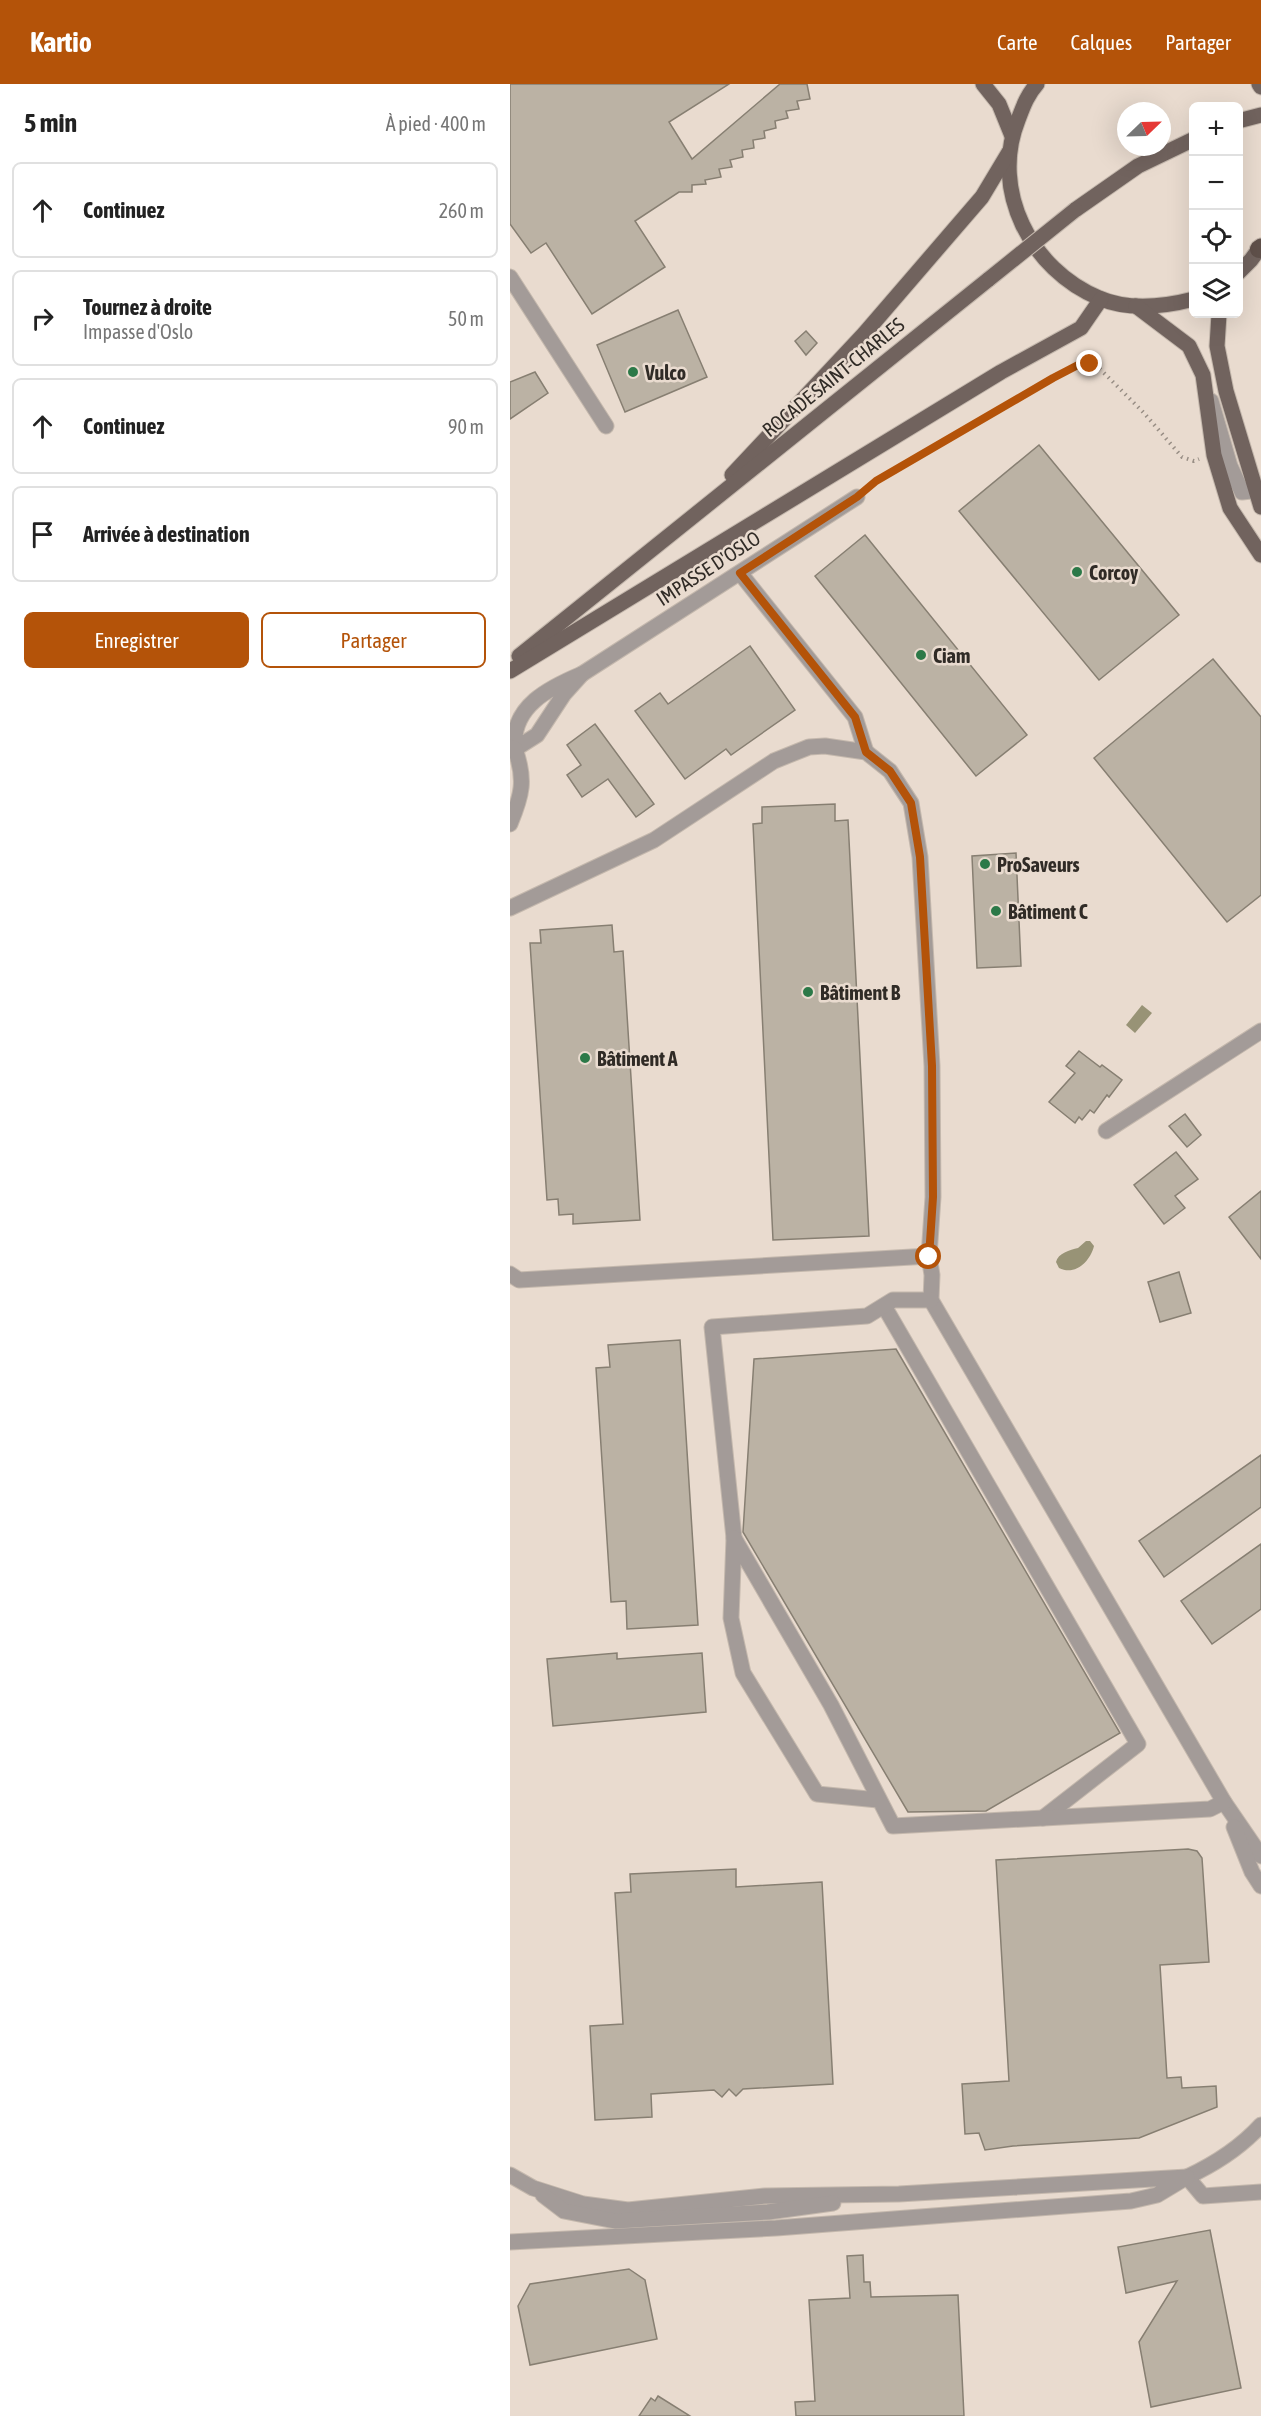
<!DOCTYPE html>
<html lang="fr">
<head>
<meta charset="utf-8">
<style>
  :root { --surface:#fff; --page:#f6f6f6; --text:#222; --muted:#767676; --line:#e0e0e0; --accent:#b45309 }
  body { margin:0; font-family:"Asap Condensed",sans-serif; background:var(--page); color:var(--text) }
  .controls { position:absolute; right:18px; top:18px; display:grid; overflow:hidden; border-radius:9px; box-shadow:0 6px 24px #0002 }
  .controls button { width:54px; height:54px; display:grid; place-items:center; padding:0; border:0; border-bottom:2px solid var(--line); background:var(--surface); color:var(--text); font:30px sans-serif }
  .compass { position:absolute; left:607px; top:18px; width:54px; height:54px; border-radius:50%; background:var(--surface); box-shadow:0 6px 24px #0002; rotate:67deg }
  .stop { position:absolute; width:18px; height:18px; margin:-14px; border:4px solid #b45309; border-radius:50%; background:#fff }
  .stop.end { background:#b45309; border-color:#fff; box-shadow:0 2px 6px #0008 }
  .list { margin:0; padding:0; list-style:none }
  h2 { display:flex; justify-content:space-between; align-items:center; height:78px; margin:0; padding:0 24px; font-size:26px }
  h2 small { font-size:20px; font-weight:400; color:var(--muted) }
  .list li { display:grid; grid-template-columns:39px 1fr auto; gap:18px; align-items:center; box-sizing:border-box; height:96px; margin:0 12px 12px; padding:0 12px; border:2px solid var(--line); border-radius:9px }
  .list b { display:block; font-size:22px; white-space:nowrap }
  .list p { margin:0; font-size:20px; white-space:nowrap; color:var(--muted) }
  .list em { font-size:20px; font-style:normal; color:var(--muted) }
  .actions { display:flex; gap:12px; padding:18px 24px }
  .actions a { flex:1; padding:14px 0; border:2px solid var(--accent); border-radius:9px; text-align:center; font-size:21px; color:var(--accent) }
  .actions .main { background:var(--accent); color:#fff }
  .icon { flex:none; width:33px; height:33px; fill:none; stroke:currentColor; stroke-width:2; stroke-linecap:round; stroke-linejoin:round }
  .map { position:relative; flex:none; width:751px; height:2332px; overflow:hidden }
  header { display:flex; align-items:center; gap:36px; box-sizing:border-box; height:84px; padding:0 30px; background:var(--accent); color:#fff }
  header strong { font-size:28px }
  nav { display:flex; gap:33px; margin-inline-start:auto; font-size:21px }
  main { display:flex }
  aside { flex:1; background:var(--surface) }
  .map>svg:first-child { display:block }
</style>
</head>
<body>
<header>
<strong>Kartio</strong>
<nav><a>Carte</a><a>Calques</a><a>Partager</a></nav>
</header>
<main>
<aside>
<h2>5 min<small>À pied · 400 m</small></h2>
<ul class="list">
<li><svg class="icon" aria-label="ahead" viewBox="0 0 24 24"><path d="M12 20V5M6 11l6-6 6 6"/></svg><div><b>Continuez</b></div><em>260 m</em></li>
<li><svg class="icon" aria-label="right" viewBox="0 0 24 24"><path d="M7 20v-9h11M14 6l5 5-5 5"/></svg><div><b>Tournez à droite</b><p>Impasse d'Oslo</p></div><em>50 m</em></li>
<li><svg class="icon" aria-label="ahead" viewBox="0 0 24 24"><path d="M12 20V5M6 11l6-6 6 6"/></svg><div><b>Continuez</b></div><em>90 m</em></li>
<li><svg class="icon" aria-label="arrive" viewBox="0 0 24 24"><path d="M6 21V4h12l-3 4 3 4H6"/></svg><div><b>Arrivée à destination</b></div></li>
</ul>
<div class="actions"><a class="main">Enregistrer</a><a>Partager</a></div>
</aside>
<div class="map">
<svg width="751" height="2332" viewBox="0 0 751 2332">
  <rect width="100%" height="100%" fill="#e9dbcf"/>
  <g fill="#989376">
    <path d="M632,921l10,8 -17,20 -9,-8z"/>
    <path d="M576,1157h4l4,5c-4,16 -19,30 -35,22l-3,-6c2,-9 14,-12 22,-14z"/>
  </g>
  <g fill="#bbb2a4" stroke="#877f72" stroke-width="1.5">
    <path d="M0,0h219l-60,38 23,37 88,-75h27l3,15 -13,2 2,8 -13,2 2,7 -13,3 1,7 -12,3 1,7 -12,2 1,8 -12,2 1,7 -13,3 2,7 -13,2 2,8 -16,3 1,4 -14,1v7h-13l-44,29 30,46 -73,47 -46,-71 -15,10 -21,-29z"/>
    <path d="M168,226l29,67 -82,35 -28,-67z"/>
    <path d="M296,247l11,12 -11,12 -11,-14z"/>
    <path d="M25,288l13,21 -38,26v-37z"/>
    <path d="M529,361l140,170 -80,65 -140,-169z"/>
    <path d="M355,451l162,200 -51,41 -161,-200z"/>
    <path d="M240,562l45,64 -64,45 -5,-6 -41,30 -50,-68 25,-18 8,11z"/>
    <path d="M703,575l48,58v178l-34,27 -133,-164z"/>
    <path d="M85,640l59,80 -18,13 -28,-38 -26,18 -15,-22 14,-10 -14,-20z"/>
    <path d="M325,720v17l13,-1 21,416 -96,4 -20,-416 9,-1v-16z"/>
    <path d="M506,769l5,113 -44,2 -5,-112z"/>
    <path d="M102,841l2,27 9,-1 17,269 -67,4v-10l-14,1 -1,-16 -11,1 -17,-257h11l-1,-13z"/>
    <path d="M569,967l21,16 2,-2 20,15 -13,17 -2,-2 -13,18 -4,-3 -8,10 -3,-3 -4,6 -26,-21 26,-29 -9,-7z"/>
    <path d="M675,1030l16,21 -14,12 -18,-21z"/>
    <path d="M666,1068l22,27 -23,17 10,12 -21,16 -30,-39z"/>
    <path d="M751,1107v68l-32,-42z"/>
    <path d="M669,1188l12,41 -31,9 -12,-40z"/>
    <path d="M170,1256l18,285 -71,4 -1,-28 -15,1 -15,-234 14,-1 -2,-22z"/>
    <path d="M386,1265l224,384 -134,78 -78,1 -165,-280 11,-173z"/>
    <path d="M751,1371v52l-97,70 -25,-36z"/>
    <path d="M751,1460v65l-49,35 -31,-43z"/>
    <path d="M107,1569v6l85,-6 4,59 -153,14 -6,-67z"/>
    <path d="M678,1765l9,2 5,7 7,104 -49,3 7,113 14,-1 1,11 34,-2 1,21 -78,31 -126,8 -28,4 -6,-17 -14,1 -3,-50 47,-3 -13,-221z"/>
    <path d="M226,1785v18l86,-5 11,202 -90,5 -7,7 -7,-7 -7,8 -8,-7 -63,4 1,23 -57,3 -5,-94 33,-2 -8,-131 16,-1 -1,-18z"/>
    <path d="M700,2146l31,158 -90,19 -12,-65 38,-61 -51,12 -8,-46z"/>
    <path d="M353,2171l1,27h6l1,15 87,-2 6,121h-168l-1,-14 20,-1 -6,-101 41,-2 -3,-42z"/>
    <path d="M119,2185l16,11 12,59 -127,26 -12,-59 12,-22z"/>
    <path d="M148,2312l32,20h-51l12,-18 4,3z"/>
  </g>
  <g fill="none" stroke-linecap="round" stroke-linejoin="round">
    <g stroke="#c4b8ad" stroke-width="17">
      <g id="minor">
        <path d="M0,193l96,149"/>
        <path d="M701,317l19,65 12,26 19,-2"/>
        <path d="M230,489l115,144 11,35"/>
        <path d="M72,590l275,-177"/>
        <path d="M72,590l-18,20 -27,41 -22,14c-5,-43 36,-62 67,-75z"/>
        <path d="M0,663l5,2c11,31 7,46 -5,75"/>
        <path d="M0,824l144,-68 120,-79 35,-14 16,-1 41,6 24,19 21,32 9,54 12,209 1,131 -4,59 3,19 -1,25 293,502 37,54"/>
        <path d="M596,1047l155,-100"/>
        <path d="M0,1190l9,6 410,-24"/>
        <path d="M374,1222l254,438 -95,74"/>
        <path d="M224,1454l-22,-211 155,-11 26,-16h38"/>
        <path d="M368,1716l-61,-6 -74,-121 -12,-55 3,-80 97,167 62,121 317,-17 14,-7"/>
        <path d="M724,1743l18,45 9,14"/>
        <path d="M751,2041c-21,23 -46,39 -74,52l16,19 58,-4"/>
        <path d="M0,2091l23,13 50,16 45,6 137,-14 134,-2 288,-17 -30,18 -26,6 -355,27 -266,14"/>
        <path d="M33,2111l21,16 51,10 153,-9 65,-9"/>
      </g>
    </g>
    <g stroke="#c4b8ad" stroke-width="17">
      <g id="major">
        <path d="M473,0l16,20 13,32"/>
        <path d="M527,0c-10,11 -14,23 -19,36 -28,70 13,150 81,178 30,13 64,9 95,1"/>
        <path d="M749,0l2,3"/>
        <path d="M728,37l23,-6"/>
        <path d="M565,126l63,-44 56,-27"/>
        <path d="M728,189l13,-13 10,-14"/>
        <path d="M626,222l53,40 14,29 11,80 16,53 31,47"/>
        <path d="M709,230l-2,32 9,45 35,116"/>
        <path d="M222,391l132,-141 118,-137 27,-45"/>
        <path d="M9,572l470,-377"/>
        <path d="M0,587l491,-299 80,-44 20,-29"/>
      </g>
    </g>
    <g stroke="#c4b8ad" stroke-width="20">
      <path id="highway" d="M749,165l2,-1"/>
    </g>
    <path stroke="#988e85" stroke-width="4" stroke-dasharray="1.5 4.5" stroke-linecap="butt" d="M359,403l184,-109c16,-8 28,-18 46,-10l45,45 38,44 12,4 5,-2"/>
    <use href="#minor" stroke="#a39b98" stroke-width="15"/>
    <use href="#major" stroke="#71635e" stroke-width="15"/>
    <use href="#highway" stroke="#5f504a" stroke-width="18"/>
    <g stroke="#c4b8ad" stroke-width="17" stroke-linecap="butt">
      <path id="major-bridge" d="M479,195l86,-69"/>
    </g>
    <use href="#major-bridge" stroke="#71635e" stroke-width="15"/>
  </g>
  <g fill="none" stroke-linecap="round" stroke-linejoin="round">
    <path stroke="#b45309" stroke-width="8" d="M419,1173l4,-60 -1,-131 -12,-209 -9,-54 -21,-32 -24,-19 -11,-35 -115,-144 117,-76 19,-16 177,-103 25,-13 12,-1"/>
  </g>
  <g fill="#2c7948" stroke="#e9dbcf" stroke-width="2">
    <circle cx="123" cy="288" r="6"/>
    <circle cx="567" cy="488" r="6"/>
    <circle cx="411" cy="571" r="6"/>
    <circle cx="475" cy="780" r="6"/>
    <circle cx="486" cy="827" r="6"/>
    <circle cx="298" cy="908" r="6"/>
    <circle cx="75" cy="974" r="6"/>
  </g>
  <g text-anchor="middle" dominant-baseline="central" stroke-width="5" stroke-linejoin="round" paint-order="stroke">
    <g font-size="20" font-weight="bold" fill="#302b26" stroke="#e9dbcf" text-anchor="start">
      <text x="135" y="288">Vulco</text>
      <text x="579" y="488">Corcoy</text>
      <text x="423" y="571">Ciam</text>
      <text x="487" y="780">ProSaveurs</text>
      <text x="498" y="827">Bâtiment C</text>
      <text x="310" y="908">Bâtiment B</text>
      <text x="87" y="974">Bâtiment A</text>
    </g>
    <g font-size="20" fill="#302b26" stroke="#e9dbcf">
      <text transform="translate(323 293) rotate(-39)">ROCADE SAINT-CHARLES</text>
      <text transform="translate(198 484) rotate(-33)">IMPASSE D'OSLO</text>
    </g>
  </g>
</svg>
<div class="controls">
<button>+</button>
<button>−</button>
<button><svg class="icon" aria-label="locate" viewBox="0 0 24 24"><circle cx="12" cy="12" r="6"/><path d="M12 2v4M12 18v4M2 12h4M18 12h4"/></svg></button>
<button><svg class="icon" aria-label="layers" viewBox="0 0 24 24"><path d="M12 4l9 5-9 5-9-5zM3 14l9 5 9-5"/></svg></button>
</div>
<svg class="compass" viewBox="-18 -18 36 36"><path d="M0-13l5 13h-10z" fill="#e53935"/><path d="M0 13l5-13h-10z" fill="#767676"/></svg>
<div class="stop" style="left:419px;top:1173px"></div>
<div class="stop end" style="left:580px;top:280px"></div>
</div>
</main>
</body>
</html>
